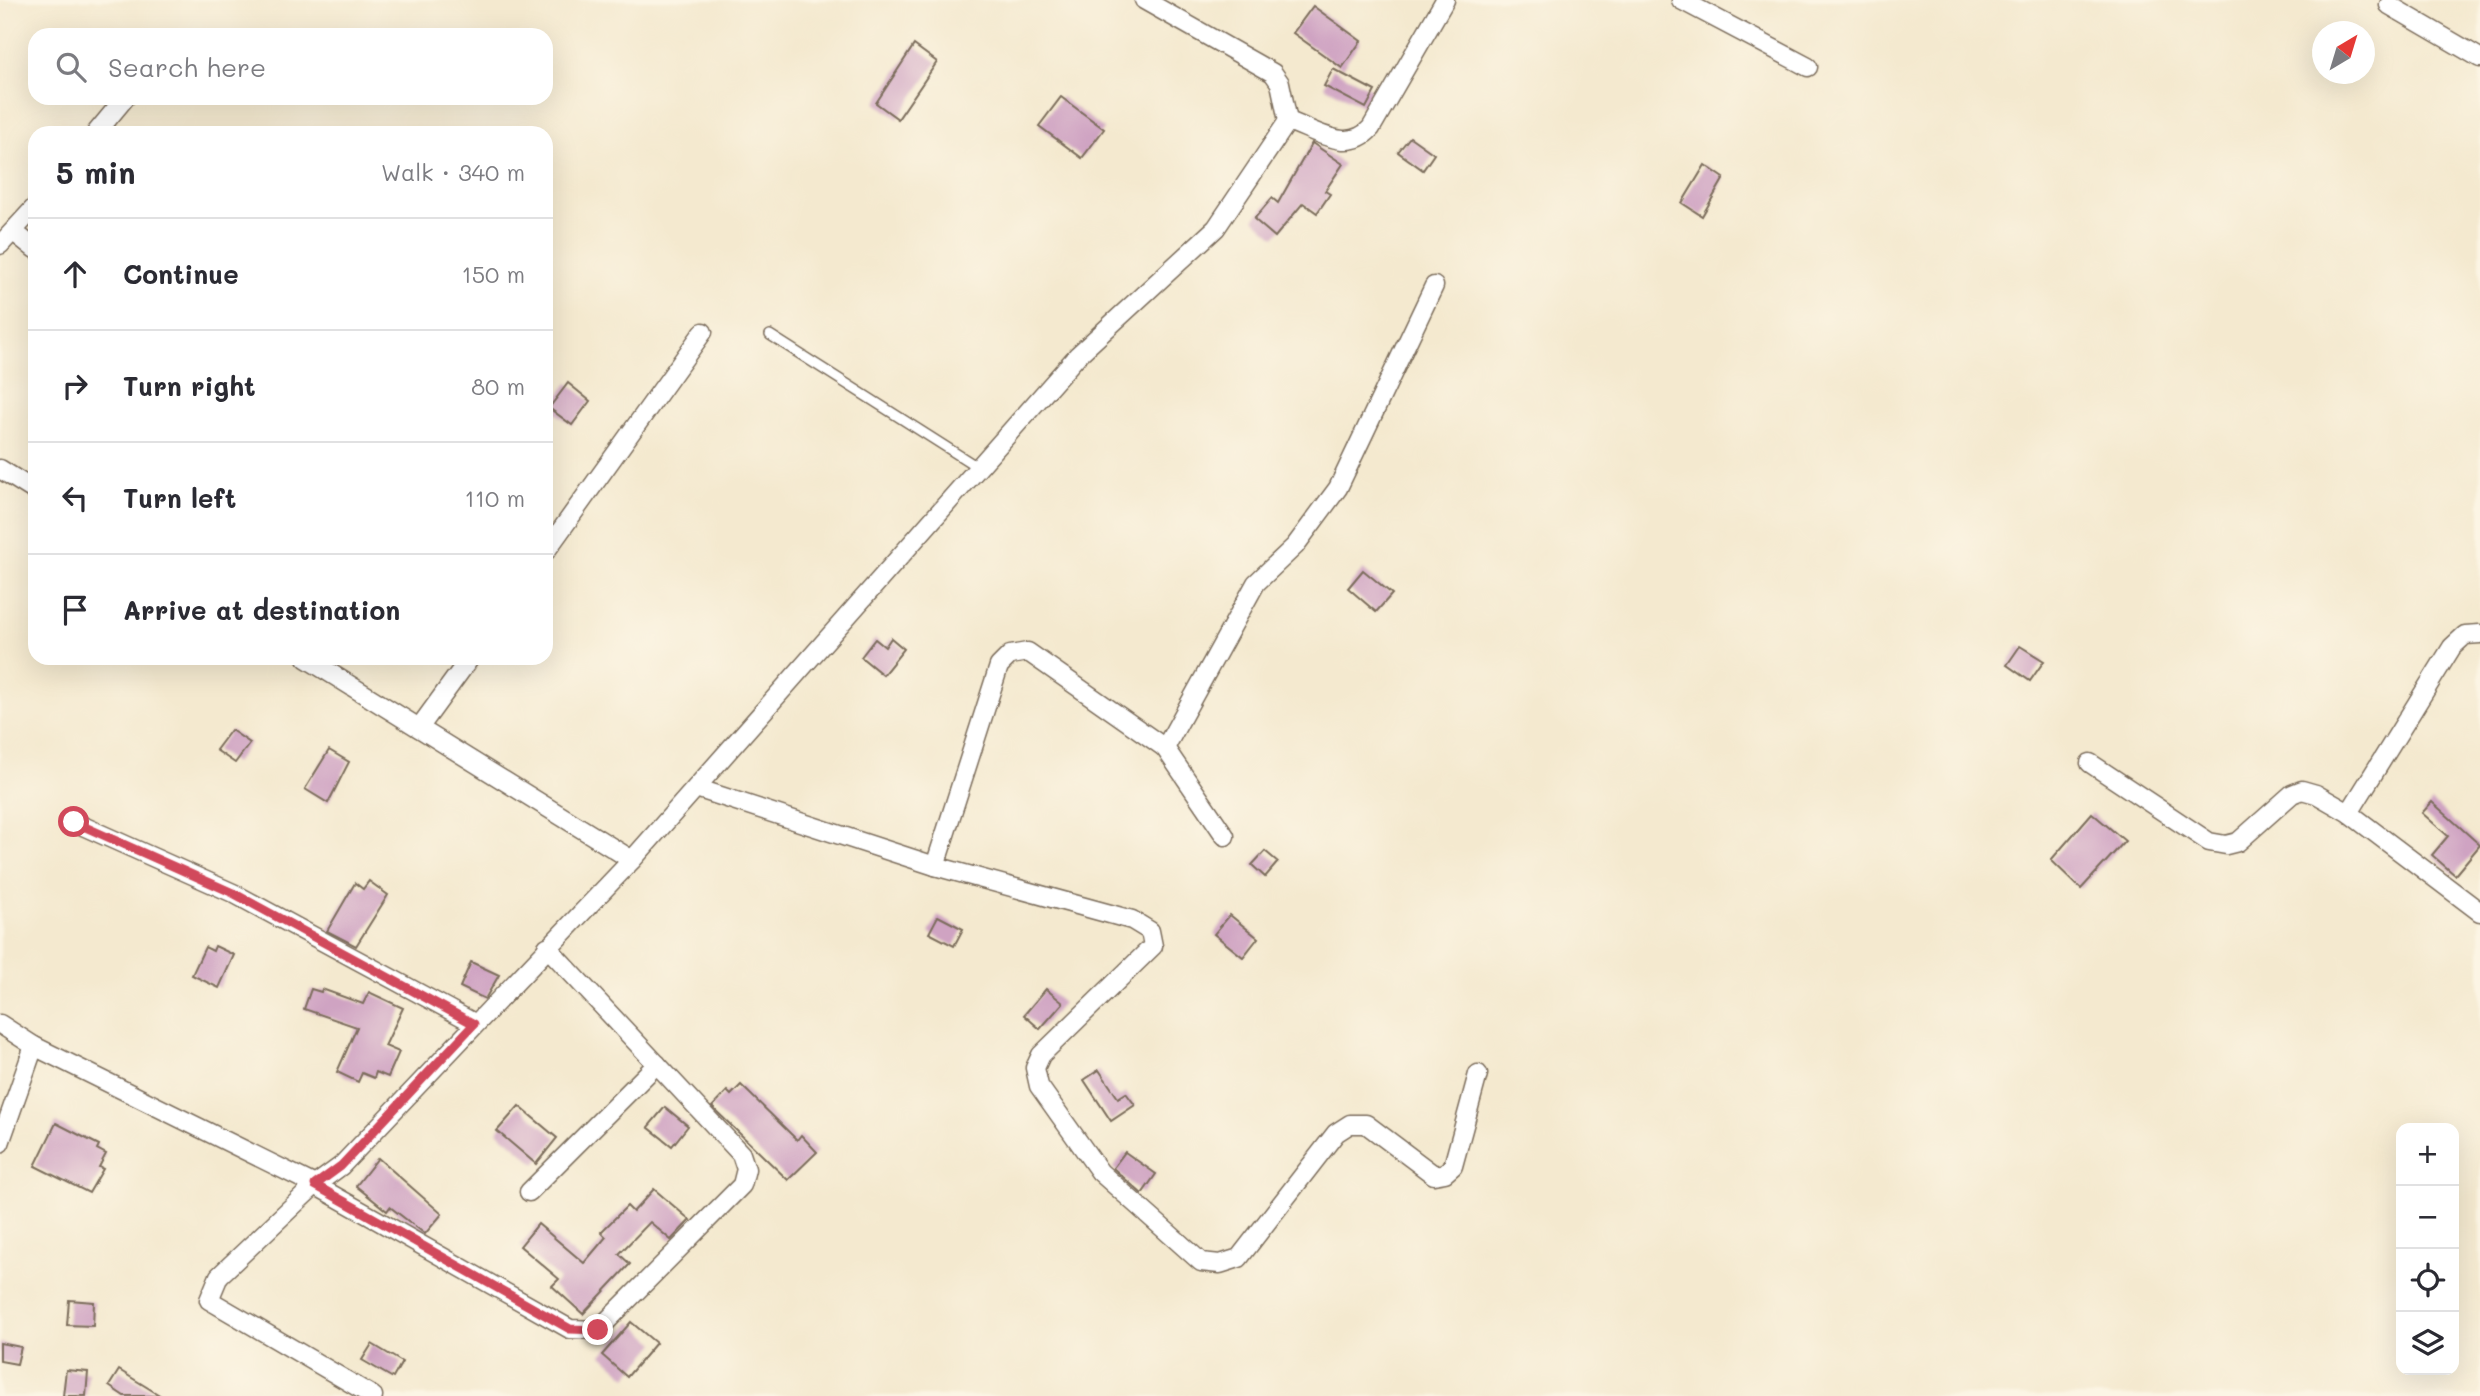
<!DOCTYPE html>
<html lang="en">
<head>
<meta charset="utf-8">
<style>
  :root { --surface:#fff; --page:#f7f7f7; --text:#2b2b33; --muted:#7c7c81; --line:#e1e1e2 }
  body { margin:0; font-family:Mali,sans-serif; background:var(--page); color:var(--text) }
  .controls { position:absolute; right:21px; bottom:21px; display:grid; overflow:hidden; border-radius:14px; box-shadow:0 7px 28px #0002 }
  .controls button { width:63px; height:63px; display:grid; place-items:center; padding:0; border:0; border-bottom:2px solid var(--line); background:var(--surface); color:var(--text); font:35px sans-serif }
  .compass { position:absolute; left:2312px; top:21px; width:63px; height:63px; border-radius:50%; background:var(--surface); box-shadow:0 7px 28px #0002; rotate:38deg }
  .stop { position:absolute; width:21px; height:21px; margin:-16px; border:5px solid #d1495b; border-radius:50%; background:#fff }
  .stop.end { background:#d1495b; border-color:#fff; box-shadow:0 2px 7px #0008 }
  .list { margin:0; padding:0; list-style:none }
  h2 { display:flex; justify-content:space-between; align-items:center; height:91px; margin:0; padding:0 28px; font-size:30px }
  h2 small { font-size:23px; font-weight:400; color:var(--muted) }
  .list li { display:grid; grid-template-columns:46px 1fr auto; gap:21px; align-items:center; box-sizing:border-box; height:112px; padding:0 28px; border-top:2px solid var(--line) }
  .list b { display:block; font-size:26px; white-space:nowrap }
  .list em { font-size:23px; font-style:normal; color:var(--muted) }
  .icon { flex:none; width:38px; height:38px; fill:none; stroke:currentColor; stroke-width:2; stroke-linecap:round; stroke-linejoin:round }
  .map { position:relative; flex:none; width:2480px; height:1396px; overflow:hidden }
  .search { position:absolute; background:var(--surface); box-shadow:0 7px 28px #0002; left:28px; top:28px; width:525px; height:77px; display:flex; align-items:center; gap:18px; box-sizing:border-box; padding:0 24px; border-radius:21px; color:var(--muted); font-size:26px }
  .panel { position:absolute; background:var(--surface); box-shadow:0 7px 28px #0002; left:28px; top:126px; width:525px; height:539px; border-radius:21px }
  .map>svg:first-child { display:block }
</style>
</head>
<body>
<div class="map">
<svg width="2480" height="1396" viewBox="0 0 2480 1396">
  <rect width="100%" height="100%" fill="#fcf5e5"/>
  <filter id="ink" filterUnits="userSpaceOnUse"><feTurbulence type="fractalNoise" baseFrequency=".0143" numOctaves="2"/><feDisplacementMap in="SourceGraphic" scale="14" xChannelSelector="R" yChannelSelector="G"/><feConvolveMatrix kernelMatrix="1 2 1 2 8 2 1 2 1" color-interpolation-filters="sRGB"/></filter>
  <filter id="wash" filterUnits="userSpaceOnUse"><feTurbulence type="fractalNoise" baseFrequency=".00686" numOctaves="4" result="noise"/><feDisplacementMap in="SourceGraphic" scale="28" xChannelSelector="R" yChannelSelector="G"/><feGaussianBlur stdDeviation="1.57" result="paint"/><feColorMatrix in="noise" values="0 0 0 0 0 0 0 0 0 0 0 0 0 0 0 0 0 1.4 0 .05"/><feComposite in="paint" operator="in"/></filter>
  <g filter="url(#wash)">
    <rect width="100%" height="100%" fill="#f4e9cf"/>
    <g id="blocks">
      <g fill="#cfa3c2">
        <path d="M1313,6l48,35 -19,27 -49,-35z"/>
        <path d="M914,45l23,17 -39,57 -22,-16z"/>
        <path d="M1333,69l42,22 -9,17 -42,-22z"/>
        <path d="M1061,97l43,32 -22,29 -43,-32z"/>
        <path d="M1410,137l24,17 -11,16 -25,-18z"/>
        <path d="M1312,143l31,21 -18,27 5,3 -13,19 -14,-10 -28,34 -21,-18 18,-21 6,5z"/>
        <path d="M1705,165l19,13 -22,38 -20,-13z"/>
        <path d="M568,383l22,18 -18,24 -23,-17z"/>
        <path d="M1363,570l29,24 -16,18 -28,-24z"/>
        <path d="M891,638l13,11 -21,26 -22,-18 14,-18 10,8z"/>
        <path d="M2020,646l24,15 -14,20 -23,-16z"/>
        <path d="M231,730l19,13 -15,20 -19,-13z"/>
        <path d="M329,750l20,12 -21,41 -23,-14z"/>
        <path d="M2432,802l48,43 -25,30 -23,-20 16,-19 -26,-23z"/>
        <path d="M2092,813l33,28 -44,48 -30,-29z"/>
        <path d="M1265,851l13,11 -13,15 -13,-12z"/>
        <path d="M369,881l19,14 -32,51 -29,-15 28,-48 8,6z"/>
        <path d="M1230,915l28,23 -15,19 -29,-23z"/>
        <path d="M938,916l25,13 -9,17 -25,-13z"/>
        <path d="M215,946l19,9 -15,33 -27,-13 13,-28 8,4z"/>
        <path d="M471,962l28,13 -14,24 -25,-12z"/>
        <path d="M311,989l10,3 1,-3 41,15 6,-12 34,16 -18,38 14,6 -11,25 -12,-5 -2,6 -12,-5 -4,9 -21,-10 20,-45 -53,-18z"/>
        <path d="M1046,989l17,14 -23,26 -16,-14z"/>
        <path d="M1099,1070l19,28 8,-5 9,12 -24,16 -27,-41z"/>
        <path d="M741,1085l56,55 4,-5 16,17 -29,28 -76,-73 15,-16 4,4z"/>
        <path d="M519,1106l38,32 -21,26 -39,-33z"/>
        <path d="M665,1107l23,19 -16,20 -24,-19z"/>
        <path d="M56,1123l43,22 -2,4 9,5 -7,13 4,2 -14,24 -54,-27z"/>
        <path d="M1125,1152l31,22 -14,20 -29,-26z"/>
        <path d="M378,1158l64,56 -17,20 -35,-27 -3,4 -31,-25z"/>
        <path d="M654,1189l36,31 -19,20 -21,-18 -31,32 11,10 -47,50 -31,-28 7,-7 -39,-33 18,-22 46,39 22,-26 -5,-5 26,-26 6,6z"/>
        <path d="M69,1300l25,2 -1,24 -26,-1z"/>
        <path d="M631,1322l25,21 -29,34 -25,-22z"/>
        <path d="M0,1343l21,4 -4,17 -17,-3z"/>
        <path d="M372,1344l30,18 -9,16 -31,-18z"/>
        <path d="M66,1370l22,2 -2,24h-23z"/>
        <path d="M119,1370l42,26h-37l-15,-10z"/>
      </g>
    </g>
  </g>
  <g filter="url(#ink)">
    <use href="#blocks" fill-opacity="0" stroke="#7c6d5c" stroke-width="2"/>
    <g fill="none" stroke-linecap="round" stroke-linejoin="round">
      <g stroke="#7c6d5c" stroke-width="12">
        <path id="service" d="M770,335l209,133"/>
      </g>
      <g stroke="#7c6d5c" stroke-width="21">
        <g id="minor">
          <path d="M1144,0l129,73 7,10 8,38"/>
          <path d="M1681,0l127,67"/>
          <path d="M2389,5l91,53"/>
          <path d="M96,133l29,-35"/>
          <path d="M14,232l21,17"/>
          <path d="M0,245l35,-38"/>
          <path d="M0,469l35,22"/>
          <path d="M546,551l157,-219"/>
          <path d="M306,658l326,202"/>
          <path d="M419,728l51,-70"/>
          <path d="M1165,748l91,-165 39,-37 43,-58 96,-202"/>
          <path d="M2090,763l119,79 17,3 12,-3 54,-48 10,-4 14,4 33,19 131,99"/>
          <path d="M696,788l239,78 197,54 18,11 3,15 -112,109 -6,13 4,18 61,86 101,90 19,2 19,-6 97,-125 14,-9h16l68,51 11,-2 8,-7 25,-92"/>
          <path d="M2349,813l103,-166 13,-12 15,-1"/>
          <path d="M74,822l159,71 241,130"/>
          <path d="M935,866l64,-200 11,-11 18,-3 137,96 60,88"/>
          <path d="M0,1024l34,22 281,139 255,144 28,1 144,-145 4,-16 -5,-15 -194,-207"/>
          <path d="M0,1143l34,-97"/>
          <path d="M529,1192l128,-128"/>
          <path d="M373,1396l-164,-96 10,-24 96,-91 26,-19 291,-306 446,-505 138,-127 72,-107c29,10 60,33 83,7l74,-128"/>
        </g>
      </g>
      <use href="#service" stroke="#fff" stroke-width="9"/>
      <use href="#minor" stroke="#fff" stroke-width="18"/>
    </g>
  </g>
  <g fill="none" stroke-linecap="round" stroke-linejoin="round" filter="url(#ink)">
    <path stroke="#d1495b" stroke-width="9" d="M74,822l159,71 241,131 -133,142 -26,19 255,144 28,1"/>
  </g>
</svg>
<div class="controls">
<button>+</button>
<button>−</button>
<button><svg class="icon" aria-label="locate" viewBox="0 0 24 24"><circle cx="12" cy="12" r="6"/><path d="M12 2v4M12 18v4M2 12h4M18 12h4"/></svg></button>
<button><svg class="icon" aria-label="layers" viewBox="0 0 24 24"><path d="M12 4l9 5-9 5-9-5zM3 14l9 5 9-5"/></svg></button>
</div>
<svg class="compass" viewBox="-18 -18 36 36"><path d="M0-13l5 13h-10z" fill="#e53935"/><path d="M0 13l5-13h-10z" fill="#7c7c81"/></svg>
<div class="stop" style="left:74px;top:822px"></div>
<div class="stop end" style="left:598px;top:1330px"></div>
<div class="search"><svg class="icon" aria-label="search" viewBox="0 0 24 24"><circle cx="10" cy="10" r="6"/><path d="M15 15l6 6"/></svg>Search here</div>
<section class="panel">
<h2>5 min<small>Walk · 340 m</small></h2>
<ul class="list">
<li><svg class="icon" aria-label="ahead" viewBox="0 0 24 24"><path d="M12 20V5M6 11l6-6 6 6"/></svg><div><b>Continue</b></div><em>150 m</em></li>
<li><svg class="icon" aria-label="right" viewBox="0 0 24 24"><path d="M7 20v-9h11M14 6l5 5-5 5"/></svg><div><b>Turn right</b></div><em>80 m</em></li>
<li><svg class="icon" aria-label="left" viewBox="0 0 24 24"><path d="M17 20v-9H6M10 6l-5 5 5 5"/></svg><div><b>Turn left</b></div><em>110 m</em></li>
<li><svg class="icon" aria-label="arrive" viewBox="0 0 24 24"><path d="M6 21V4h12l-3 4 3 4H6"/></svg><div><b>Arrive at destination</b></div></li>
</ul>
</section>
</div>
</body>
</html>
